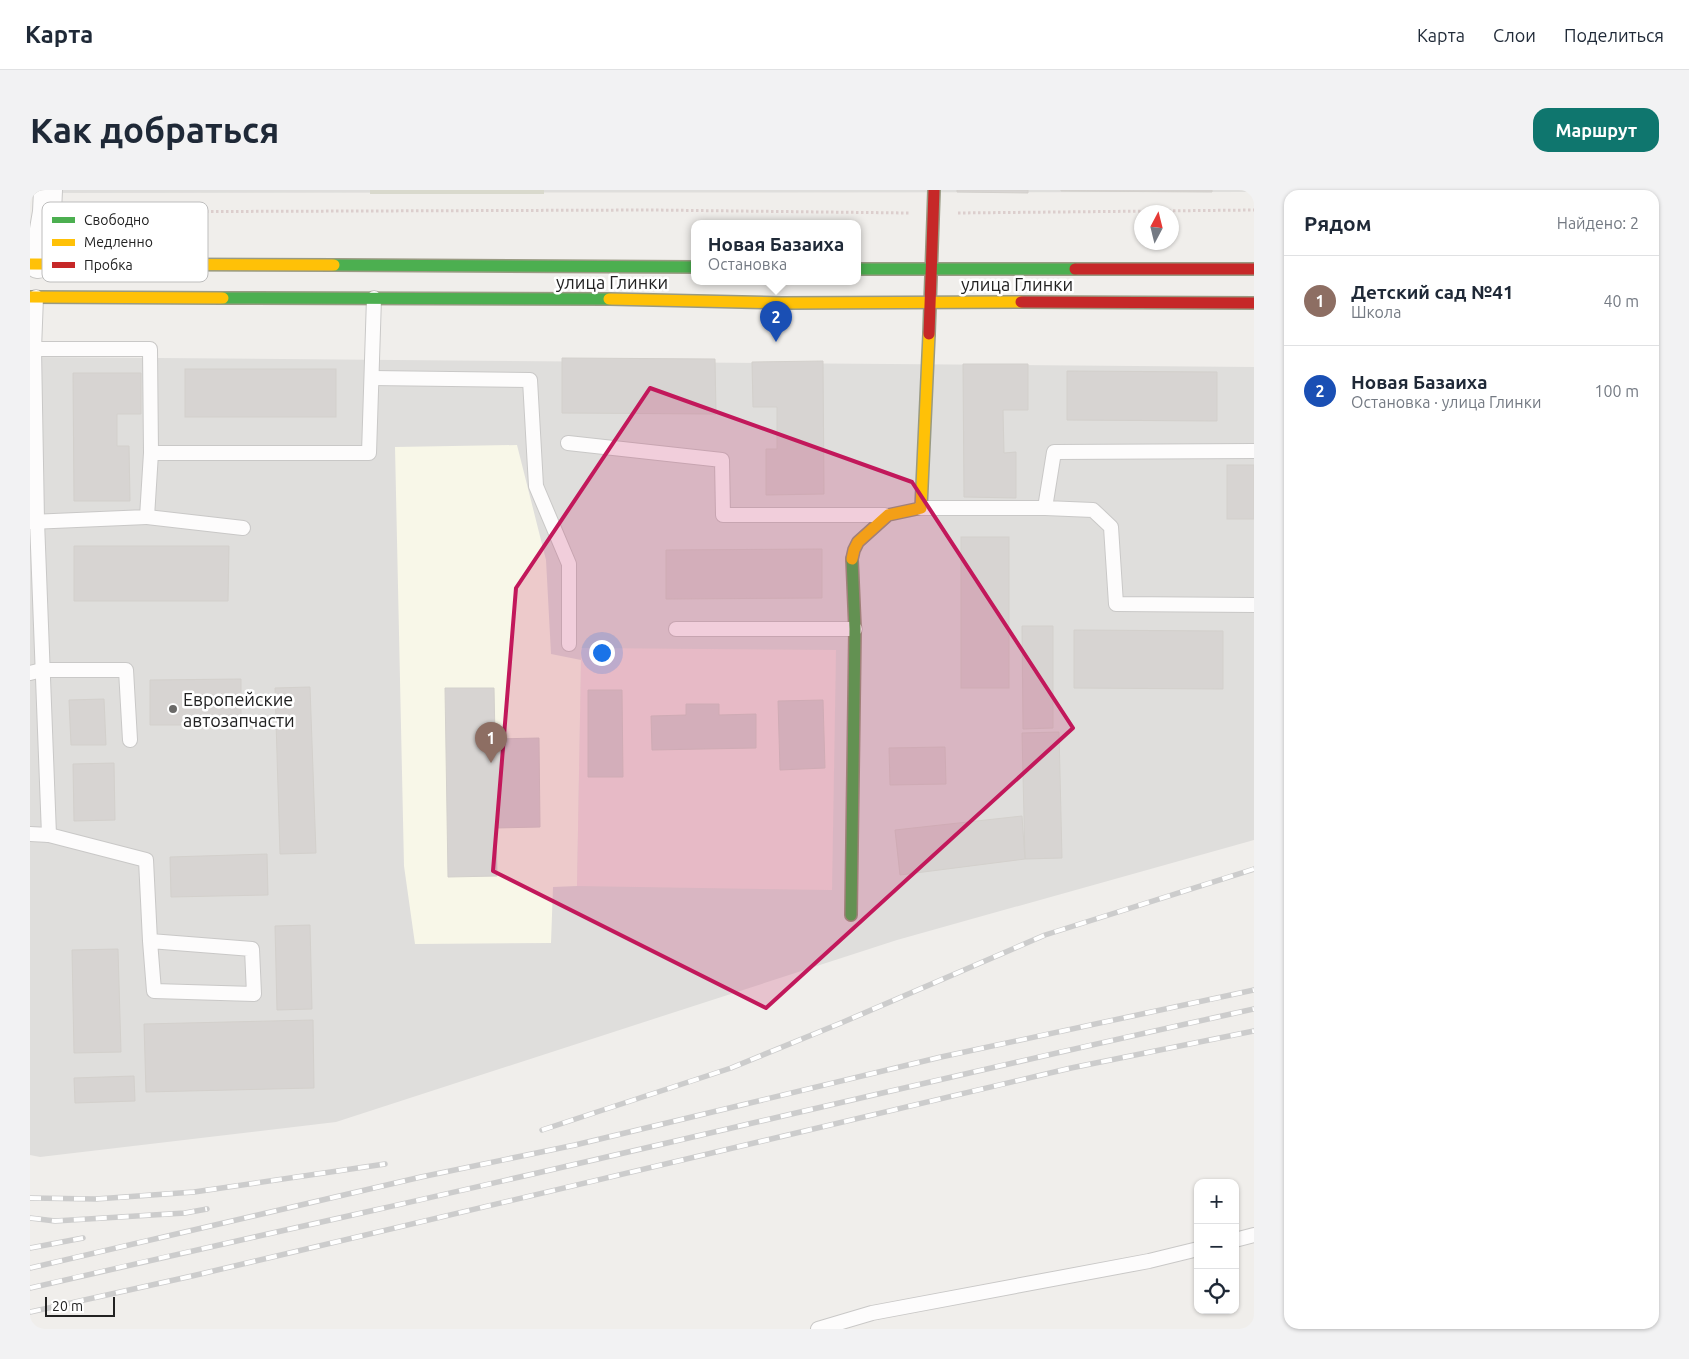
<!DOCTYPE html>
<html lang="ru">
<head>
<meta charset="utf-8">
<style>
  :root { --surface:#fff; --page:#f2f2f3; --text:#1f2937; --muted:#747a83; --line:#e0e1e3; --accent:#0f766e }
  body { margin:0; font-family:Ubuntu,sans-serif; background:var(--page); color:var(--text) }
  .controls { position:absolute; right:15px; bottom:15px; display:grid; overflow:hidden; border-radius:10px; box-shadow:0 1px 4px #0004 }
  .controls button { width:45px; height:45px; display:grid; place-items:center; padding:0; border:0; border-bottom:1px solid var(--line); background:var(--surface); color:var(--text); font:25px sans-serif }
  .compass { position:absolute; left:1104px; top:15px; width:45px; height:45px; border-radius:50%; background:var(--surface); box-shadow:0 1px 4px #0004; rotate:7deg }
  .scale { position:absolute; left:15px; bottom:12px; width:70px; box-sizing:border-box; padding-left:5px; border:2px solid #222; border-top:0; font-size:14px; line-height:18px; white-space:nowrap; color:#222; -webkit-text-stroke:4px #fff; paint-order:stroke }
  .you { position:absolute; left:571px; top:462px; width:18px; height:18px; margin:-12px; border:4px solid #fff; border-radius:50%; background:#1a73e8; box-shadow:0 0 0 8px #1a73e833 }
  .badge { display:grid; place-items:center; width:32px; height:32px; border-radius:50%; background:var(--accent); color:#fff; font-size:16px; font-weight:700 }
  .pin { position:absolute; translate:-50% -41px; filter:drop-shadow(0 1px 2px #0008) }
  .pin::after { content:''; position:absolute; top:26px; width:18px; height:15px; background:inherit; clip-path:polygon(0 0,100% 0,50% 100%) }
  .popup { position:absolute; left:661px; top:30px; width:170px; height:65px; box-sizing:border-box; display:grid; place-content:center; border-radius:10px; background:var(--surface); filter:drop-shadow(0 1px 4px #0005); font-size:16px; white-space:nowrap; color:var(--muted) }
  .popup b { font-size:19px; color:var(--text) }
  .popup::after { content:''; position:absolute; left:50%; top:100%; margin-left:-10px; border:10px solid transparent; border-top-color:var(--surface) }
  .list { margin:0; padding:0; list-style:none }
  h2 { display:flex; justify-content:space-between; align-items:center; height:65px; margin:0; padding:0 20px; font-size:21px }
  h2 small { font-size:16px; font-weight:400; color:var(--muted) }
  .list li { display:grid; grid-template-columns:32px 1fr auto; gap:15px; align-items:center; box-sizing:border-box; height:90px; padding:0 20px; border-top:1px solid var(--line) }
  .list b { display:block; font-size:19px; white-space:nowrap }
  .list p { margin:0; font-size:16px; white-space:nowrap; color:var(--muted) }
  .list em { font-size:16px; font-style:normal; color:var(--muted) }
  .icon { flex:none; width:28px; height:28px; fill:none; stroke:currentColor; stroke-width:2; stroke-linecap:round; stroke-linejoin:round }
  .map { position:relative; flex:none; width:1224px; height:1139px; overflow:hidden; border-radius:15px }
  header { display:flex; align-items:center; gap:30px; box-sizing:border-box; height:70px; padding:0 25px; background:var(--surface); border-bottom:1px solid var(--line) }
  header strong { font-size:24px }
  nav { display:flex; gap:28px; margin-inline-start:auto; font-size:18px }
  .intro { display:flex; align-items:center; justify-content:space-between; box-sizing:border-box; height:120px; padding:0 30px }
  h1 { margin:0; font-size:35px }
  .button { padding:12px 22px; border-radius:15px; background:var(--accent); color:#fff; font-size:18px; font-weight:700 }
  main { display:flex; gap:30px; padding:0 30px }
  aside { flex:1; background:var(--surface); border-radius:15px; box-shadow:0 1px 4px #0004 }
  .map>svg:first-child { display:block }
</style>
</head>
<body>
<header>
<strong>Карта</strong>
<nav><a>Карта</a><a>Слои</a><a>Поделиться</a></nav>
</header>
<div class="intro"><h1>Как добраться</h1><a class="button">Маршрут</a></div>
<main>
<div class="map">
<svg width="1224" height="1139" viewBox="0 0 1224 1139">
  <rect width="100%" height="100%" fill="#f0eeeb"/>
  <g fill="#dfdedc">
    <path d="M0,0h1224v2l-1224,1z"/>
    <path d="M0,167l1224,10v473l-357,100 -561,182 -296,35 -10,-2z"/>
  </g>
  <path fill="#f1e3e1" d="M551,458l255,2 -4,240 -255,-4z"/>
  <path fill="#f8f7e8" d="M487,255l29,115 5,94 30,6 -4,226 -24,1 -2,56 -136,1 -11,-78 -9,-419z"/>
  <rect fill="#d9d9cd" x="340" y="0" width="174" height="4"/>
  <g fill="#d7d4d2" stroke="#d3d0cc">
    <path d="M927,0h71v3l-71,-1z"/>
    <path d="M1031,0h151v2l-151,-1z"/>
    <path d="M532,168l153,1 1,55 -154,-1z"/>
    <path d="M793,171l1,133 -58,1v-46h11v-42h-24l-1,-45z"/>
    <path d="M933,174h65v46h-25l1,43 12,-1v46l-52,-1z"/>
    <rect x="155" y="179" width="151" height="48"/>
    <path d="M1037,181l150,1v49l-150,-1z"/>
    <path d="M43,183h68v41h-24v32h12l1,55h-56z"/>
    <rect x="1197" y="275" width="27" height="54"/>
    <rect x="931" y="347" width="48" height="151"/>
    <path d="M44,356h155l-1,55h-154z"/>
    <path d="M792,359v49l-156,1v-49z"/>
    <path d="M992,436h31v102l-30,1z"/>
    <path d="M1044,440l149,1v58l-149,-1z"/>
    <path d="M211,489v46h-91v-45z"/>
    <path d="M280,497l6,166 -36,1 -5,-166z"/>
    <path d="M415,498h49l1,51 44,-1 1,89 -44,1 1,48 -49,1z"/>
    <path d="M558,500h34l1,87h-35z"/>
    <path d="M74,509l2,46h-35l-2,-45z"/>
    <path d="M793,510l2,68 -45,2 -2,-69z"/>
    <path d="M656,514h33v11l37,-1v34l-104,2 -1,-34 35,-1z"/>
    <path d="M1029,542l3,126 -37,1 -3,-126z"/>
    <path d="M915,557l1,37 -56,1 -1,-37z"/>
    <path d="M84,573l1,57 -41,1 -1,-57z"/>
    <path d="M992,626l3,43 -125,16 -5,-45z"/>
    <path d="M237,664l1,41 -97,2 -1,-40z"/>
    <path d="M280,735l2,84 -35,1 -2,-84z"/>
    <path d="M88,759l3,103 -47,1 -2,-103z"/>
    <path d="M283,830l1,68 -168,4 -2,-68z"/>
    <path d="M104,886l1,25 -60,2 -1,-25z"/>
  </g>
  <g fill="none" stroke-linecap="round" stroke-linejoin="round">
    <g stroke="#c9c8c7" stroke-width="16">
      <g id="lane">
        <path d="M6,107l-2,52 3,172 12,314"/>
        <path d="M4,159h116l1,104"/>
        <path d="M342,188l158,2 6,106 33,78v80"/>
        <path d="M538,253l154,17 1,55h162"/>
        <path d="M1224,261l-200,1 -9,56 48,2 18,17 5,77 138,1"/>
        <path d="M891,318h124"/>
        <path d="M117,327l96,11"/>
        <path d="M0,332l117,-5 4,-64h218l5,-155"/>
        <path d="M646,439h179"/>
        <path d="M0,483l12,-3h84l4,70"/>
        <path d="M0,644l19,1 97,25 4,81 4,50 100,3 -2,-45 -102,-8"/>
        <path d="M1205,1050l19,-5"/>
        <path d="M788,1139l54,-16 277,-52 49,-12"/>
      </g>
    </g>
    <g stroke="#c9c8c7" stroke-width="30">
      <path id="street" d="M8,74l9,-52 1,-22"/>
    </g>
    <g stroke="#999a82" stroke-width="14">
      <g id="fast">
        <path d="M304,75l361,2"/>
        <path d="M827,79h218"/>
        <path d="M193,108l386,1"/>
        <path d="M821,725l4,-286 -3,-70"/>
      </g>
    </g>
    <g stroke="#999a82" stroke-width="14">
      <g id="slow">
        <path d="M0,74l304,1"/>
        <path d="M0,107l193,1"/>
        <path d="M579,109l173,4 239,-1"/>
        <path d="M822,369l2,-9 4,-8 30,-27 33,-7 8,-174"/>
      </g>
    </g>
    <g stroke="#999a82" stroke-width="14">
      <g id="jam">
        <path d="M1045,79h179"/>
        <path d="M991,112l233,1"/>
        <path d="M899,144l5,-144"/>
      </g>
    </g>
    <g stroke="#dccecd" stroke-width="3" stroke-dasharray="2.5 2.5" stroke-linecap="butt">
      <path d="M41,22l581,-2 257,3"/>
      <path d="M928,23l296,-3"/>
    </g>
    <use href="#lane" stroke="#fdfcfc" stroke-width="14"/>
    <use href="#street" stroke="#fdfcfc" stroke-width="28"/>
    <use href="#fast" stroke="#4caf50" stroke-width="11"/>
    <use href="#slow" stroke="#ffc107" stroke-width="11"/>
    <use href="#jam" stroke="#c62828" stroke-width="11"/>
    <g stroke="#ccc" stroke-width="5.5">
      <g id="rail">
        <path d="M512,940l189,-62 110,-45 204,-88 209,-66"/>
        <path d="M0,1008l66,1 98,-7 191,-28"/>
        <path d="M0,1028l25,3 130,-8 22,-4"/>
        <path d="M0,1058l53,-10"/>
        <path d="M0,1078l391,-91 154,-32 366,-88 313,-67"/>
        <path d="M0,1098c115,-27 230,-52 345,-78 293,-66 585,-137 879,-201"/>
        <path d="M0,1122l162,-36 879,-208 183,-37"/>
      </g>
    </g>
    <use href="#rail" stroke="#fff" stroke-width="4" stroke-dasharray="11" stroke-linecap="butt"/>
  </g>
  <path fill="#c2185b" fill-opacity="0.2" stroke="#c2185b" stroke-width="4" stroke-linejoin="round" d="M620,198l262,94 161,246 -307,280 -273,-137 23,-283z"/>
  <circle fill="#6a6968" stroke="#fff" stroke-width="2" cx="143" cy="519" r="5"/>
  <g text-anchor="middle" dominant-baseline="central" stroke-width="5" stroke-linejoin="round" paint-order="stroke">
    <g font-size="18" fill="#222" stroke="#fff">
      <text x="582" y="92">улица Глинки</text>
      <text x="987" y="94">улица Глинки</text>
    </g>
    <g font-size="18" fill="#222" stroke="#fff" text-anchor="start">
      <text x="153" y="509">Европейские<tspan x="153" dy="21">автозапчасти</tspan></text>
    </g>
  </g>
  <rect x="12" y="12" width="166" height="80" rx="8" fill="#fff" stroke="#bdbdbd" stroke-width="1"/>
  <rect x="22" y="27" width="23" height="6" fill="#4caf50"/>
  <rect x="22" y="49" width="23" height="7" fill="#ffc107"/>
  <rect x="22" y="72" width="23" height="6" fill="#c62828"/>
  <g font-size="14" fill="#222">
    <text x="54" y="35">Свободно</text>
    <text x="54" y="57">Медленно</text>
    <text x="54" y="80">Пробка</text>
  </g>
</svg>
<div class="controls">
<button>+</button>
<button>−</button>
<button><svg class="icon" aria-label="locate" viewBox="0 0 24 24"><circle cx="12" cy="12" r="6"/><path d="M12 2v4M12 18v4M2 12h4M18 12h4"/></svg></button>
</div>
<svg class="compass" viewBox="-18 -18 36 36"><path d="M0-13l5 13h-10z" fill="#e53935"/><path d="M0 13l5-13h-10z" fill="#747a83"/></svg>
<div class="scale">20 m</div>
<div class="you"></div>
<div class="pin badge" style="left:461px;top:573px;background:#8d6e63">1</div>
<div class="pin badge" style="left:746px;top:152px;background:#1a4fb4">2</div>
<div class="popup"><b>Новая Базаиха</b>Остановка</div>
</div>
<aside>
<h2>Рядом<small>Найдено: 2</small></h2>
<ul class="list">
<li><span class="badge" style="background:#8d6e63">1</span><div><b>Детский сад №41</b><p>Школа</p></div><em>40 m</em></li>
<li><span class="badge" style="background:#1a4fb4">2</span><div><b>Новая Базаиха</b><p>Остановка · улица Глинки</p></div><em>100 m</em></li>
</ul>
</aside>
</main>
</body>
</html>
